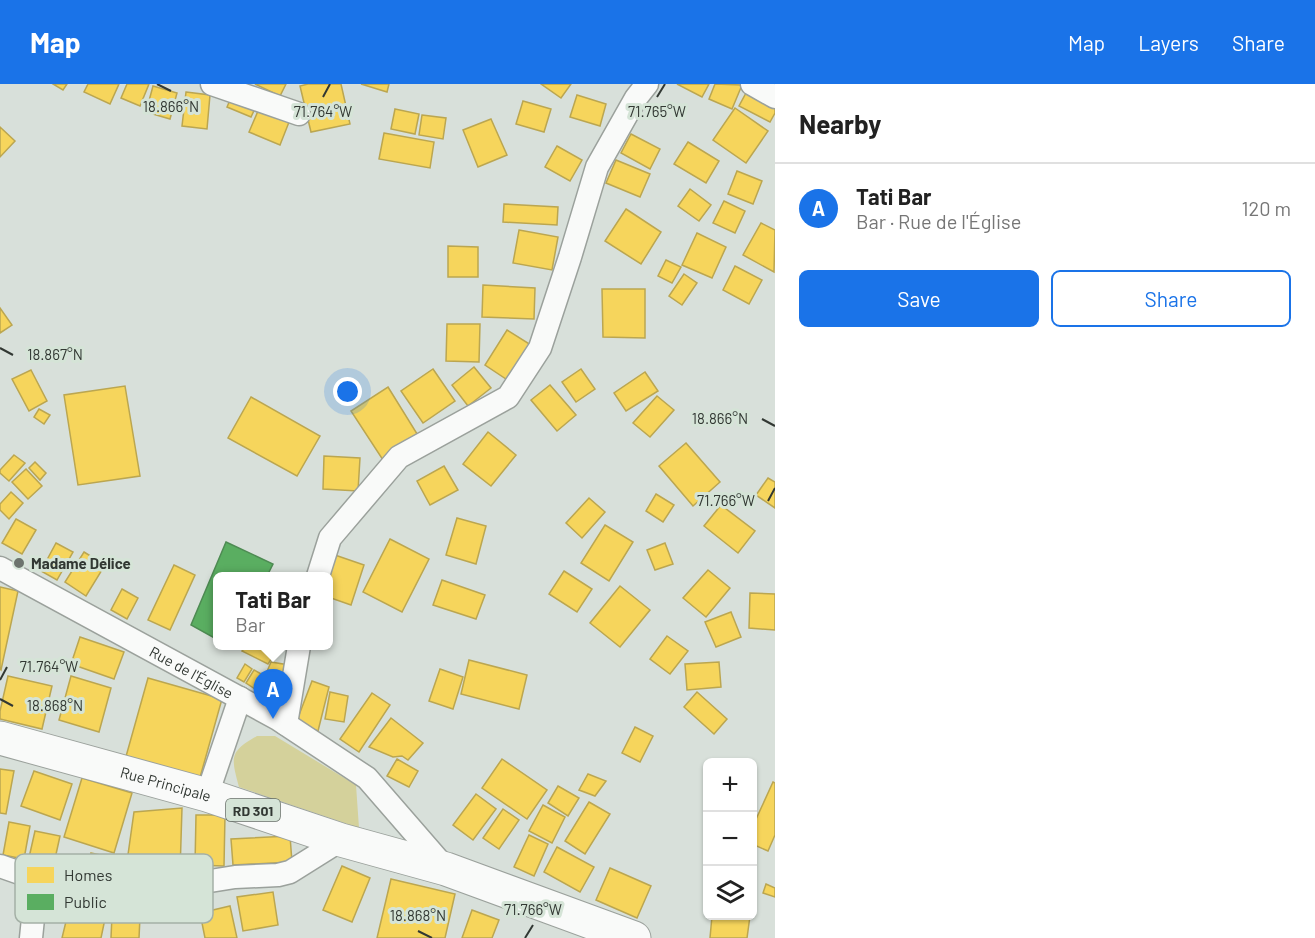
<!DOCTYPE html>
<html lang="en">
<head>
<meta charset="utf-8">
<style>
  :root { --surface:#fff; --page:#f6f6f6; --text:#222; --muted:#767676; --line:#e0e0e0; --accent:#1a73e8 }
  body { margin:0; font-family:Barlow,sans-serif; background:var(--page); color:var(--text) }
  .controls { position:absolute; right:18px; bottom:18px; display:grid; overflow:hidden; border-radius:9px; box-shadow:0 2px 4px #0004 }
  .controls button { width:54px; height:54px; display:grid; place-items:center; padding:0; border:0; border-bottom:2px solid var(--line); background:var(--surface); color:var(--text); font:30px sans-serif }
  .you { position:absolute; left:348px; top:308px; width:21px; height:21px; margin:-15px; border:4px solid #fff; border-radius:50%; background:#1a73e8; box-shadow:0 0 0 9px #1a73e833 }
  .badge { display:grid; place-items:center; width:39px; height:39px; border-radius:50%; background:var(--accent); color:#fff; font-size:20px; font-weight:700 }
  .pin { position:absolute; translate:-50% -50px; filter:drop-shadow(0 2px 3px #0008) }
  .pin::after { content:''; position:absolute; top:32px; width:21px; height:18px; background:inherit; clip-path:polygon(0 0,100% 0,50% 100%) }
  .popup { position:absolute; left:213px; top:488px; width:120px; height:78px; box-sizing:border-box; display:grid; place-content:center; border-radius:9px; background:var(--surface); filter:drop-shadow(0 2px 4px #0005); font-size:20px; white-space:nowrap; color:var(--muted) }
  .popup b { font-size:22px; color:var(--text) }
  .popup::after { content:''; position:absolute; left:50%; top:100%; margin-left:-12px; border:12px solid transparent; border-top-color:var(--surface) }
  .list { margin:0; padding:0; list-style:none }
  h2 { display:flex; justify-content:space-between; align-items:center; height:78px; margin:0; padding:0 24px; font-size:26px }
  h2 small { font-size:20px; font-weight:400; color:var(--muted) }
  .list li { display:grid; grid-template-columns:39px 1fr auto; gap:18px; align-items:center; box-sizing:border-box; height:90px; padding:0 24px; border-top:2px solid var(--line) }
  .list b { display:block; font-size:22px; white-space:nowrap }
  .list p { margin:0; font-size:20px; white-space:nowrap; color:var(--muted) }
  .list em { font-size:20px; font-style:normal; color:var(--muted) }
  .actions { display:flex; gap:12px; padding:18px 24px }
  .actions a { flex:1; padding:14px 0; border:2px solid var(--accent); border-radius:9px; text-align:center; font-size:21px; color:var(--accent) }
  .actions .main { background:var(--accent); color:#fff }
  .icon { flex:none; width:33px; height:33px; fill:none; stroke:currentColor; stroke-width:2; stroke-linecap:round; stroke-linejoin:round }
  .map { position:relative; flex:none; width:775px; height:854px; overflow:hidden }
  header { display:flex; align-items:center; gap:36px; box-sizing:border-box; height:84px; padding:0 30px; background:var(--accent); color:#fff }
  header strong { font-size:28px }
  nav { display:flex; gap:33px; margin-inline-start:auto; font-size:21px }
  main { display:flex }
  aside { flex:1; background:var(--surface) }
  .map>svg:first-child { display:block }
</style>
</head>
<body>
<header>
<strong>Map</strong>
<nav><a>Map</a><a>Layers</a><a>Share</a></nav>
</header>
<main>
<div class="map">
<svg width="775" height="854" viewBox="0 0 775 854">
  <rect width="100%" height="100%" fill="#d8e0da"/>
  <path fill="#d4d19b" d="M257,652h18l81,49 3,43 -120,-41c-8,-30 -10,-35 18,-51z"/>
  <g fill="#f6d55c" stroke="#bba650" stroke-width="1.5">
    <path d="M53,0h14l-4,6z"/>
    <path d="M88,0h31l-9,20 -26,-12z"/>
    <path d="M127,0h22l-9,22 -19,-8z"/>
    <path d="M255,0h31l-6,12z"/>
    <path d="M308,0h33l9,40 -39,8 -11,-46z"/>
    <path d="M361,0h28l-2,8z"/>
    <path d="M541,0h30l-10,14z"/>
    <path d="M677,0h32l-7,13z"/>
    <path d="M715,0l27,1 -10,24 -23,-10z"/>
    <path d="M153,2l24,7 -7,26 -24,-7z"/>
    <path d="M186,8l24,3 -3,34 -25,-3z"/>
    <path d="M233,9l24,11 -6,13 -24,-10z"/>
    <path d="M746,9l29,14v6l-5,9 -31,-16z"/>
    <path d="M577,11l29,9 -6,22 -30,-9z"/>
    <path d="M523,17l28,8 -7,23 -28,-8z"/>
    <path d="M261,20l30,13 -11,28 -31,-13z"/>
    <path d="M735,24l33,23 -22,32 -33,-23z"/>
    <path d="M395,25l24,5 -4,20 -24,-5z"/>
    <path d="M422,31l24,3 -3,21 -24,-4z"/>
    <path d="M491,35l16,36 -29,12 -15,-37z"/>
    <path d="M0,43l15,14 -15,16z"/>
    <path d="M384,49l50,9 -4,26 -51,-9z"/>
    <path d="M631,50l29,15 -10,20 -29,-16z"/>
    <path d="M688,58l31,19 -13,22 -32,-19z"/>
    <path d="M557,62l25,14 -12,21 -25,-14z"/>
    <path d="M616,76l34,14 -10,23 -34,-14z"/>
    <path d="M737,87l25,10 -9,23 -25,-10z"/>
    <path d="M690,105l21,16 -12,16 -21,-15z"/>
    <path d="M724,117l21,10 -10,22 -22,-10z"/>
    <path d="M504,120l54,3 -1,18 -54,-3z"/>
    <path d="M626,125l35,23 -20,32 -36,-23z"/>
    <path d="M761,139l14,7 -1,42 -31,-17z"/>
    <path d="M519,146l39,7 -6,33 -39,-7z"/>
    <path d="M697,149l29,14 -14,31 -30,-13z"/>
    <path d="M448,162l30,1v30h-30z"/>
    <path d="M666,176l15,7 -9,16 -14,-7z"/>
    <path d="M735,182l27,14 -13,24 -26,-14z"/>
    <path d="M684,190l13,9 -15,22 -13,-9z"/>
    <path d="M483,201l52,3 -1,31 -52,-2z"/>
    <path d="M602,205h43v49l-42,-1z"/>
    <path d="M0,224l12,17 -12,8z"/>
    <path d="M447,240h33l-1,38 -33,-1z"/>
    <path d="M507,246l24,15 -22,36 -24,-16z"/>
    <path d="M474,283l17,21 -23,18 -16,-21z"/>
    <path d="M433,285l22,32 -32,22 -22,-32z"/>
    <path d="M581,285l14,20 -19,13 -14,-20z"/>
    <path d="M31,286l16,31 -18,10 -17,-32z"/>
    <path d="M645,288l13,19 -32,20 -12,-18z"/>
    <path d="M550,301l26,30 -19,16 -26,-31z"/>
    <path d="M125,302l15,90 -62,9 -14,-90z"/>
    <path d="M388,303l31,50 -36,23 -32,-49z"/>
    <path d="M657,312l17,14 -24,27 -17,-14z"/>
    <path d="M251,313l69,39 -23,40 -69,-38z"/>
    <path d="M39,325l11,6 -6,9 -10,-7z"/>
    <path d="M488,348l28,23 -25,31 -28,-22z"/>
    <path d="M686,359l34,39 -27,24 -34,-40z"/>
    <path d="M14,371l11,8 -16,18 -9,-8v-3z"/>
    <path d="M324,372l36,2 -2,33 -35,-2z"/>
    <path d="M35,378l11,11 -6,7 -11,-12z"/>
    <path d="M444,382l14,24 -28,15 -13,-24z"/>
    <path d="M26,385l16,17 -14,13 -16,-17z"/>
    <path d="M768,394l7,4v26l-19,-13z"/>
    <path d="M11,408l12,11 -14,16 -9,-9v-6z"/>
    <path d="M656,410l18,11 -11,17 -17,-11z"/>
    <path d="M589,414l16,14 -23,26 -16,-15z"/>
    <path d="M721,421l34,26 -17,22 -34,-27z"/>
    <path d="M457,434l29,8 -10,38 -30,-9z"/>
    <path d="M16,435l20,11 -14,24 -20,-11z"/>
    <path d="M605,441l28,17 -24,39 -28,-18z"/>
    <path d="M390,455l39,20 -27,53 -39,-20z"/>
    <path d="M56,459l17,9 -16,28 -16,-9z"/>
    <path d="M665,459l8,21 -18,6 -8,-20z"/>
    <path d="M84,468l21,13 -19,31 -21,-14z"/>
    <path d="M332,470l32,11 -13,40 -23,-8v-21z"/>
    <path d="M174,481l21,10 -25,55 -22,-10z"/>
    <path d="M708,486l22,18 -24,29 -23,-19z"/>
    <path d="M564,487l28,18 -15,23 -28,-18z"/>
    <path d="M442,496l43,15 -9,24 -43,-14z"/>
    <path d="M620,502l30,24 -30,37 -30,-24z"/>
    <path d="M0,503l18,4 -17,79 -1,-1z"/>
    <path d="M122,505l16,9 -11,21 -16,-9z"/>
    <path d="M750,509l25,1v36l-26,-2z"/>
    <path d="M731,528l10,25 -25,10 -11,-25z"/>
    <path d="M667,552l21,15 -18,23 -20,-15z"/>
    <path d="M80,553l44,15 -10,27 -43,-15z"/>
    <path d="M246,562h34l-12,18 -26,-13z"/>
    <path d="M469,576l58,15 -8,34 -58,-15z"/>
    <path d="M271,578l18,3v16l-11,20 -21,-6z"/>
    <path d="M719,578l2,25 -34,3 -2,-26z"/>
    <path d="M245,580l7,5 -8,13 -7,-4z"/>
    <path d="M440,585l23,8 -10,32 -24,-8z"/>
    <path d="M254,586l9,5 -8,14 -9,-6z"/>
    <path d="M8,592l44,10 -10,43 -42,-10v-8z"/>
    <path d="M71,592l40,12 -12,44 -40,-12z"/>
    <path d="M148,594l74,21 -23,82 -74,-21z"/>
    <path d="M312,597l17,6 -11,44 -22,-8z"/>
    <path d="M330,608l18,4 -4,26 -19,-3z"/>
    <path d="M697,608l30,27 -13,15 -30,-27z"/>
    <path d="M372,609l18,12 -31,47 -19,-13z"/>
    <path d="M391,634l32,25 -15,17 -6,-4 -9,1 -24,-10z"/>
    <path d="M635,643l18,9 -13,26 -18,-9z"/>
    <path d="M397,675l21,12 -9,16 -22,-11z"/>
    <path d="M502,675l45,31 -20,29 -45,-31z"/>
    <path d="M0,685l14,2 -8,43 -6,-1z"/>
    <path d="M34,687l38,13 -12,36 -39,-14z"/>
    <path d="M588,690l18,7 -11,15 -16,-6z"/>
    <path d="M82,694l50,15 -18,60 -50,-16z"/>
    <path d="M773,698l2,1v52l-7,16 -16,-7v-16z"/>
    <path d="M558,702l21,12 -11,18 -20,-13z"/>
    <path d="M476,710l20,15 -23,31 -20,-15z"/>
    <path d="M589,718l21,12 -25,40 -20,-13z"/>
    <path d="M543,721l22,12 -13,26 -23,-12z"/>
    <path d="M182,724l-2,64 -56,11 10,-71z"/>
    <path d="M503,725l16,11 -20,29 -16,-11z"/>
    <path d="M196,731h29l-1,51 -29,-1z"/>
    <path d="M9,738l21,4 -6,33 -21,-4z"/>
    <path d="M35,747l25,5 -7,32 -25,-6z"/>
    <path d="M529,751l19,9 -14,32 -20,-9z"/>
    <path d="M290,752l2,26 -59,3 -2,-26z"/>
    <path d="M557,763l37,20 -14,25 -36,-20z"/>
    <path d="M91,769l29,6 -6,26 -29,-7z"/>
    <path d="M342,782l28,12 -18,44 -29,-12z"/>
    <path d="M610,784l41,18 -14,32 -41,-18z"/>
    <path d="M391,795l64,15 -10,44h-68z"/>
    <path d="M766,800l9,4v9l-12,-4z"/>
    <path d="M273,808l5,33 -35,6 -6,-34z"/>
    <path d="M70,821l36,9 -5,24h-39z"/>
    <path d="M230,822l7,32h-32l-5,-25z"/>
    <path d="M472,826l27,10 -7,18h-30z"/>
    <path d="M112,831l28,2 -1,21h-28z"/>
    <path d="M712,832h38l-3,22h-37z"/>
  </g>
  <path fill="#5aae61" stroke="#4e8b53" stroke-width="1.5" d="M226,458l47,22 -6,12h-49v64l-27,-15z"/>
  <g fill="none" stroke-linecap="round" stroke-linejoin="round">
    <g stroke="#9ba19c" stroke-width="25">
      <g id="street">
        <path d="M212,0l87,30"/>
        <path d="M752,0l23,13"/>
        <path id="s1" d="M0,484l278,151 89,59 79,91"/>
        <path d="M318,492l12,-38 69,-81 109,-60 32,-49 30,-91 27,-90 39,-69 11,-14"/>
        <path d="M286,640l13,-78"/>
        <path d="M207,711l33,-97"/>
        <path d="M0,782l37,13 61,12 87,-6 50,-8 43,-2 12,-3 51,-32"/>
        <path d="M31,854l6,-59"/>
      </g>
    </g>
    <g stroke="#9ba19c" stroke-width="35">
      <g id="primary">
        <path id="s2" d="M0,654l207,57 134,45 105,29 188,69"/>
      </g>
    </g>
    <use href="#street" stroke="#f9faf9" stroke-width="22"/>
    <use href="#primary" stroke="#f9faf9" stroke-width="33"/>
  </g>
  <path fill="none" stroke="#323833" stroke-width="2" d="M157,0l14,7M323,13l7,-13M657,13l8,-13M0,264l13,7M762,335l13,7M768,417l7,-13M0,596l7,-13M0,615l13,7M418,847l14,7M525,854l8,-13"/>
  <circle fill="#6c736d" stroke="#d5e4d7" stroke-width="2" cx="19" cy="479" r="6"/>
  <g text-anchor="middle" dominant-baseline="central" stroke-width="6" stroke-linejoin="round" paint-order="stroke">
    <rect fill="#d5e4d7" stroke="#636c64" stroke-width="1.5" x="226" y="715" width="54" height="22" rx="4.5"/>
    <g font-size="14" font-weight="bold" fill="#323833">
      <text x="253" y="726">RD 301</text>
    </g>
    <g font-size="15" font-weight="bold" fill="#323833" stroke="#d5e4d7" text-anchor="start">
      <text x="31" y="479">Madame Délice</text>
    </g>
    <g font-size="15" fill="#323833" stroke="#d5e4d7">
      <text stroke="none"><textPath href="#s1" startOffset="218">Rue de l'Église</textPath></text>
      <text stroke="none"><textPath href="#s2" startOffset="172">Rue Principale</textPath></text>
    </g>
  </g>
  <rect x="15" y="770" width="198" height="69" rx="9" fill="#d5e4d7" stroke="#a4b0a6" stroke-width="1.5"/>
  <rect x="27" y="783" width="27" height="16" fill="#f6d55c"/>
  <rect x="27" y="810" width="27" height="16" fill="#5aae61"/>
  <g font-size="16" fill="#323833">
    <text x="64" y="797">Homes</text>
    <text x="64" y="824">Public</text>
  </g>
  <g font-size="15" text-anchor="middle" fill="#323833" stroke="#d5e4d7" stroke-width="6" stroke-linejoin="round" paint-order="stroke">
    <text x="171" y="28">18.866°N</text>
    <text x="323" y="33">71.764°W</text>
    <text x="657" y="33">71.765°W</text>
    <text x="55" y="276">18.867°N</text>
    <text x="720" y="340">18.866°N</text>
    <text x="726" y="422">71.766°W</text>
    <text x="49" y="588">71.764°W</text>
    <text x="55" y="627">18.868°N</text>
    <text x="533" y="831">71.766°W</text>
    <text x="418" y="837">18.868°N</text>
  </g>
</svg>
<div class="controls">
<button>+</button>
<button>−</button>
<button><svg class="icon" aria-label="layers" viewBox="0 0 24 24"><path d="M12 4l9 5-9 5-9-5zM3 14l9 5 9-5"/></svg></button>
</div>
<div class="you"></div>
<div class="pin badge" style="left:273px;top:635px">A</div>
<div class="popup"><b>Tati Bar</b>Bar</div>
</div>
<aside>
<h2>Nearby<small></small></h2>
<ul class="list">
<li><span class="badge">A</span><div><b>Tati Bar</b><p>Bar · Rue de l'Église</p></div><em>120 m</em></li>
</ul>
<div class="actions"><a class="main">Save</a><a>Share</a></div>
</aside>
</main>
</body>
</html>
